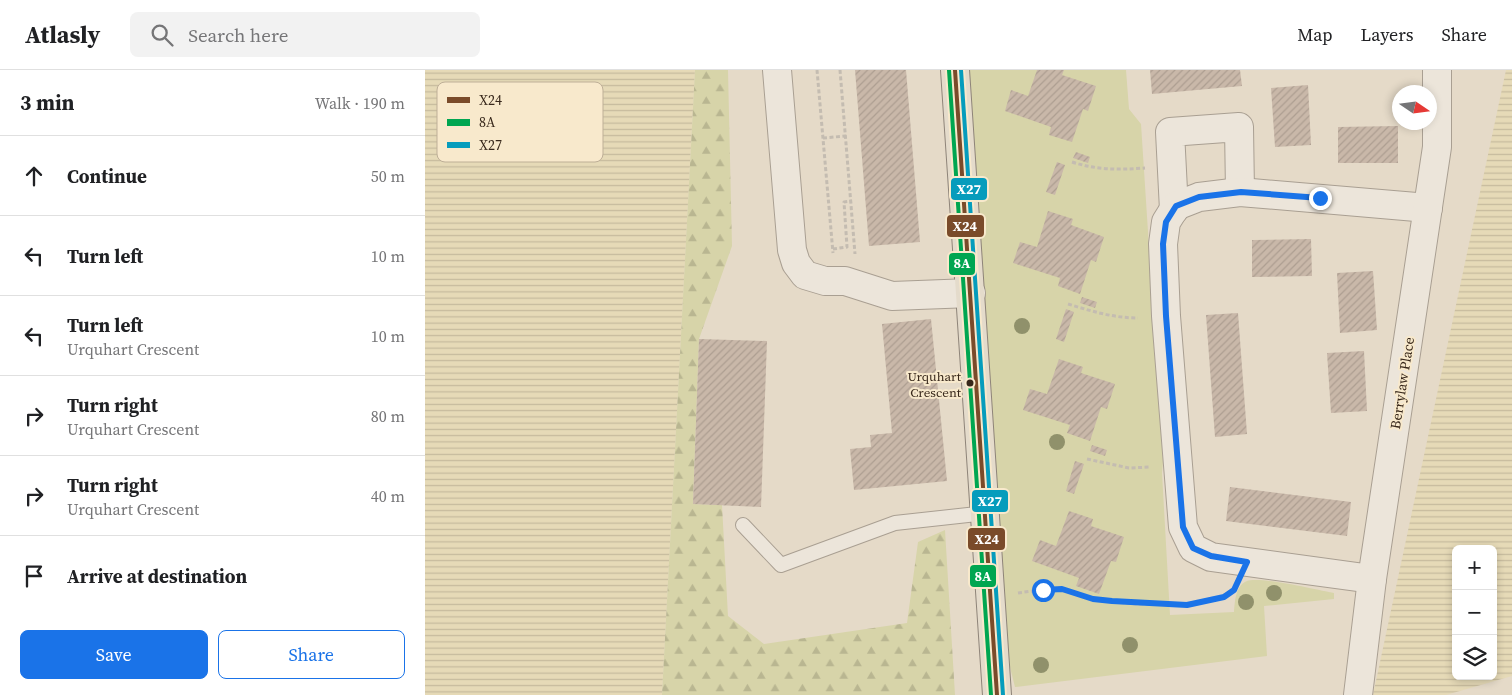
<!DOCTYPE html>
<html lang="en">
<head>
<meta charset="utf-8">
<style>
  :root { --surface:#fff; --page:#f2f2f2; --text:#202124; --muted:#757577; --line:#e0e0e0; --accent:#1a73e8 }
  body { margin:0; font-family:"Source Serif 4",serif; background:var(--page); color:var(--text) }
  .controls { position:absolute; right:15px; bottom:15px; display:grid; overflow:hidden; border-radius:8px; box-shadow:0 2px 8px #0003 }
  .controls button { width:45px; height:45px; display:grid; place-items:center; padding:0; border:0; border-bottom:1px solid var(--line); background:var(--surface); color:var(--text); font:25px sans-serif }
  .compass { position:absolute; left:967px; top:15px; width:45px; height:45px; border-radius:50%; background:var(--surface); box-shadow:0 2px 8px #0003; rotate:103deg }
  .stop { position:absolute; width:15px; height:15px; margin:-11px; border:4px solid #1a73e8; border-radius:50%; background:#fff }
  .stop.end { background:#1a73e8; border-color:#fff; box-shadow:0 1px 5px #0008 }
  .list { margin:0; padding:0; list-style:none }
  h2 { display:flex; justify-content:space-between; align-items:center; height:65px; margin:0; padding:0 20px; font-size:21px }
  h2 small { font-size:16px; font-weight:400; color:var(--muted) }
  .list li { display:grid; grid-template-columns:32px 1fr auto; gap:15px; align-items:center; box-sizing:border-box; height:80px; padding:0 20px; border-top:1px solid var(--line) }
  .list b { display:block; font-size:19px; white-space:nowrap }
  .list p { margin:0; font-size:16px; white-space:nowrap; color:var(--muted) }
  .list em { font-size:16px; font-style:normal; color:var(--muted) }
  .actions { display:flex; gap:10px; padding:15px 20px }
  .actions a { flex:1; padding:11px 0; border:1px solid var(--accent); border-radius:8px; text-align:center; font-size:18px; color:var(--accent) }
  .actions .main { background:var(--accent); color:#fff }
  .icon { flex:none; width:28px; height:28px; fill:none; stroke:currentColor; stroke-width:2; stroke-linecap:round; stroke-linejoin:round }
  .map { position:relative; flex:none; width:1087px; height:625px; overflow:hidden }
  header { display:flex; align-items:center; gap:30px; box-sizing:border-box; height:70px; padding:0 25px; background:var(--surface); border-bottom:1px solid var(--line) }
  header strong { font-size:24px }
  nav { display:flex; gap:28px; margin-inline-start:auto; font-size:18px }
  .search { width:350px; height:45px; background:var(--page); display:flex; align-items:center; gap:12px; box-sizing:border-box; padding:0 18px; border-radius:8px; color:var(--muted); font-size:19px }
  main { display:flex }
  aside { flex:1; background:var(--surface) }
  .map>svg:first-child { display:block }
</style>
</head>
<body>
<header>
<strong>Atlasly</strong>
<div class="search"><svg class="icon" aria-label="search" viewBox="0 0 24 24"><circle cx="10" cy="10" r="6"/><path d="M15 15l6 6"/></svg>Search here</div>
<nav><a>Map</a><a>Layers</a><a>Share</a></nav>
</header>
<main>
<aside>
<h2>3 min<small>Walk · 190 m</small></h2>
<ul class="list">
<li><svg class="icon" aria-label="ahead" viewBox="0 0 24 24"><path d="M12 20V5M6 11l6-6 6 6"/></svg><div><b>Continue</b></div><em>50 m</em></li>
<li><svg class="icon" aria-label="left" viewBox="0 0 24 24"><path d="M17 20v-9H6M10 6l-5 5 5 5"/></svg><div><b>Turn left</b></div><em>10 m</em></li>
<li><svg class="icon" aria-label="left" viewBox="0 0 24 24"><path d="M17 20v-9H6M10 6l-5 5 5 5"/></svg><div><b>Turn left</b><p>Urquhart Crescent</p></div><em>10 m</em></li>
<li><svg class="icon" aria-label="right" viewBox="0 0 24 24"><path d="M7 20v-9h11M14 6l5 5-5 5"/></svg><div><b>Turn right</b><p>Urquhart Crescent</p></div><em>80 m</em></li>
<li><svg class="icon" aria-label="right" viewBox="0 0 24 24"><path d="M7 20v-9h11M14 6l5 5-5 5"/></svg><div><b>Turn right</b><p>Urquhart Crescent</p></div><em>40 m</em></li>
<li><svg class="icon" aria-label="arrive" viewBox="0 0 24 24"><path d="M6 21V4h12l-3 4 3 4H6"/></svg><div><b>Arrive at destination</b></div></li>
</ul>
<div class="actions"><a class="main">Save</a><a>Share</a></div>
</aside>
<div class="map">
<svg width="1087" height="625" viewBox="0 0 1087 625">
  <defs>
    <pattern id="farmland-rules" width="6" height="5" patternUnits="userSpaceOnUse" patternTransform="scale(1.25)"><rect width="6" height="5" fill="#e6dab7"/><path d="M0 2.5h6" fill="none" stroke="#c6bb9d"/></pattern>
    <pattern id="forest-firs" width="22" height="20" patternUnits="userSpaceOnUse" patternTransform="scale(1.25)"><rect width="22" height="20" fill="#d7d4a9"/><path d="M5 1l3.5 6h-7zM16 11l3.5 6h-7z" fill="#b9b691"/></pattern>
    <pattern id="building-hatch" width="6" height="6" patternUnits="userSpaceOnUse" patternTransform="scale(1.25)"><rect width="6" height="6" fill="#c9b8a9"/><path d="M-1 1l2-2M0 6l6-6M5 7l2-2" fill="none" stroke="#ad9e91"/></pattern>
  </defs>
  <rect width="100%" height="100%" fill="#e5dac8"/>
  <g fill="url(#farmland-rules)" fill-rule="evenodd">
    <path d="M0,0h270l-33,625h-237z"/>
    <path d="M1081,0h6v606l-66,19h-73zM1031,479h37v127h-37z"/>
  </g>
  <path fill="#d7d4a9" d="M530,0h171l3,39 12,15 22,338 -1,11 8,142 64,-3c1,-10 1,-26 13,-31 13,-5 70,9 87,12v6l-70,7 3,50 -252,31 -23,-91z"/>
  <path fill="url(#forest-firs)" d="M270,0h33l4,176 -33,93 -6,165 29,1 6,111 36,28 143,-21 11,-81 27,-12 10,165h-293z"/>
  <g fill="url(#building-hatch)">
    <path d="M430,0h51l14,172 -51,4z"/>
    <path d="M612,0h27l-2,5 34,11 -8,25 -5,-2 -11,33 -23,-7 2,-8 -46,-16 6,-21 17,6z"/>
    <path d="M725,0h90l2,16 -90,8z"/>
    <path d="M883,15l3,60 -36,2 -4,-59z"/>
    <path d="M973,56v37h-60v-36z"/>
    <path d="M651,82l14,5 -2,6 -15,-5z"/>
    <path d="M632,92l8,3 -10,30 -9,-3z"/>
    <path d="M623,141l25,8 -2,6 33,12 -8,25 -5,-2 -11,34 -22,-8 2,-8 -47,-15 7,-21 17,5z"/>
    <path d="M886,169l1,37 -60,1v-37z"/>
    <path d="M948,201l4,59 -37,3 -3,-60z"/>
    <path d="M657,227l15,5 -2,6 -15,-5z"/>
    <path d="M641,239l8,3 -10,30 -8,-3z"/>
    <path d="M813,243l9,121 -32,3 -9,-122z"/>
    <path d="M506,249l16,162 -93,9 -4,-41 21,-2 -1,-12 22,-2 -10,-109z"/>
    <path d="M274,269l68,2 -6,166 -68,-3z"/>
    <path d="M939,281l3,60 -36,2 -4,-60z"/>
    <path d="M634,289l24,8 -2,6 34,11 -8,25 -6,-2 -11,34 -23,-8 3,-8 -47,-15 7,-21 17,5z"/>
    <path d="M667,375l15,5 -2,6 -15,-5z"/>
    <path d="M650,391l9,3 -10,30 -8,-3z"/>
    <path d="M805,417l121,15 -4,34 -121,-15z"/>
    <path d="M644,441l24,8 -2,7 33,11 -8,25 -5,-1 -12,33 -23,-8 3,-8 -47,-17 8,-21 16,6z"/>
  </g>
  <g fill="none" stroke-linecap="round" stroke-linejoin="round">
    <g stroke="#a99f92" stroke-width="16">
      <path id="lane" d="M318,455l38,40 114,-42 91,-10"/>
    </g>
    <g stroke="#a99f92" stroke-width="30">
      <g id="street">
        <path d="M352,0l15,180 4,13 9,12 20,6h20l47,15 79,-3"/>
        <path d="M749,140l-4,-78 69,-5 1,65"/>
        <path d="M947,509l-161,-22 -18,-9 -10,-21 -17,-211 -3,-72 3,-22 10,-16 23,-9 41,-5 188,16"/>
        <path d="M933,625l14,-116 65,-432v-77"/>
      </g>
    </g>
    <g stroke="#8e8479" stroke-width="30">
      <path id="primary" d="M530,0l42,625"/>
    </g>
    <g stroke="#c4bcb1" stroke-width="3" stroke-dasharray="4 2.5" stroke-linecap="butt">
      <path d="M392,0l16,183"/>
      <path d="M415,0l15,184"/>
      <path d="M398,68l23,-2"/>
      <path d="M647,92c25,8 46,8 73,6"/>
      <path d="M408,179l14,-2 -3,-45 8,-1"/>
      <path d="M643,234c23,7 45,14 70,14"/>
      <path d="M662,389l42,9 21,-1"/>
      <path d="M593,523c14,-2 28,-4 42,-4 11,1 22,8 33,10 32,6 116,12 141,-10"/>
    </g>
    <use href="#lane" stroke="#ece5da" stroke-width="14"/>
    <use href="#street" stroke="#ece5da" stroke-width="28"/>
    <use href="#primary" stroke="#e4dbcb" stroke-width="28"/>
    <g stroke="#f8e9cc" stroke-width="8">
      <path id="bus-1" d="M530,0l42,625"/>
    </g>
    <g stroke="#f8e9cc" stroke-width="8">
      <path id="bus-2" d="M524,0l42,625"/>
    </g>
    <g stroke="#f8e9cc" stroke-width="8">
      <path id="bus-3" d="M536,0l42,625"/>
    </g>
    <use href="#bus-1" stroke="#7a4b2a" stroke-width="4"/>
    <use href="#bus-2" stroke="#00a651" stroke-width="4"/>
    <use href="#bus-3" stroke="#069cbc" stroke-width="4"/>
  </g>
  <g fill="#90916b">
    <circle cx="597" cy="256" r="8"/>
    <circle cx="632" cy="372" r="8"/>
    <circle cx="849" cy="523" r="8"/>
    <circle cx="821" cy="532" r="8"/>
    <circle cx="705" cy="575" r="8"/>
    <circle cx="616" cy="595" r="8"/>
  </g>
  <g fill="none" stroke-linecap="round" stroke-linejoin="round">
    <path stroke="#1a73e8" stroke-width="6" d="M618,520l19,-1 31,10 19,2 75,4 37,-8 10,-7 13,-28 -36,-6 -18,-8 -10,-21 -17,-211 -3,-72 3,-22 10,-16 23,-9 42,-5 79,6"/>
  </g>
  <circle fill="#37271a" stroke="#f8e9cc" stroke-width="2" cx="545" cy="313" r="4.5"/>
  <g text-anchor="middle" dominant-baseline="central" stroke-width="4" stroke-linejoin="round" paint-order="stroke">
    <g font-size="13" fill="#37271a" stroke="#f8e9cc" text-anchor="end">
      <text x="536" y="306">Urquhart<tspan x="536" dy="16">Crescent</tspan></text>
    </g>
    <g font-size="14" fill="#37271a" stroke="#f8e9cc">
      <text transform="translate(977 313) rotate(-81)">Berrylaw Place</text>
    </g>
  </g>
  <rect x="12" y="12" width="166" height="80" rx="8" fill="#f8e9cc" stroke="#beaf97" stroke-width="1"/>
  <rect x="22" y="27" width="23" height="6" fill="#7a4b2a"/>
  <rect x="22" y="49" width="23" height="7" fill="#00a651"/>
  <rect x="22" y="72" width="23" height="6" fill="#069cbc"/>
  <g font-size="14" fill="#37271a">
    <text x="54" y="35">X24</text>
    <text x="54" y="57">8A</text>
    <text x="54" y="80">X27</text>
  </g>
  <g stroke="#f8e9cc" stroke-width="2">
    <rect x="525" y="107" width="38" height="24" rx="5" fill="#069cbc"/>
    <rect x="521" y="144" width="39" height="24" rx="5" fill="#7a4b2a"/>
    <rect x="523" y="182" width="28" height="24" rx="5" fill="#00a651"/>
    <rect x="546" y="419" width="38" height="24" rx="5" fill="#069cbc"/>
    <rect x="542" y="457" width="39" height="24" rx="5" fill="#7a4b2a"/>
    <rect x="544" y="494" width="28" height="24" rx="5" fill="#00a651"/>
  </g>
  <g font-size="14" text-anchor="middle" font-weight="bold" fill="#fff">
    <text x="544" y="124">X27</text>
    <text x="540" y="161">X24</text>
    <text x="537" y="198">8A</text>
    <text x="565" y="436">X27</text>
    <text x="562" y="474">X24</text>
    <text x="558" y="511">8A</text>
  </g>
</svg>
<div class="controls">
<button>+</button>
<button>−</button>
<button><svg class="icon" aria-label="layers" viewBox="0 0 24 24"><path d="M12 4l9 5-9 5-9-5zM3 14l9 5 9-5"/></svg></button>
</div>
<svg class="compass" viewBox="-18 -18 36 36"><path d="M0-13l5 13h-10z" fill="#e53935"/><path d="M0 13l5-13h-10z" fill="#757577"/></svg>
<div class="stop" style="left:618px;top:520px"></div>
<div class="stop end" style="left:895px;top:128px"></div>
</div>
</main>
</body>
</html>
